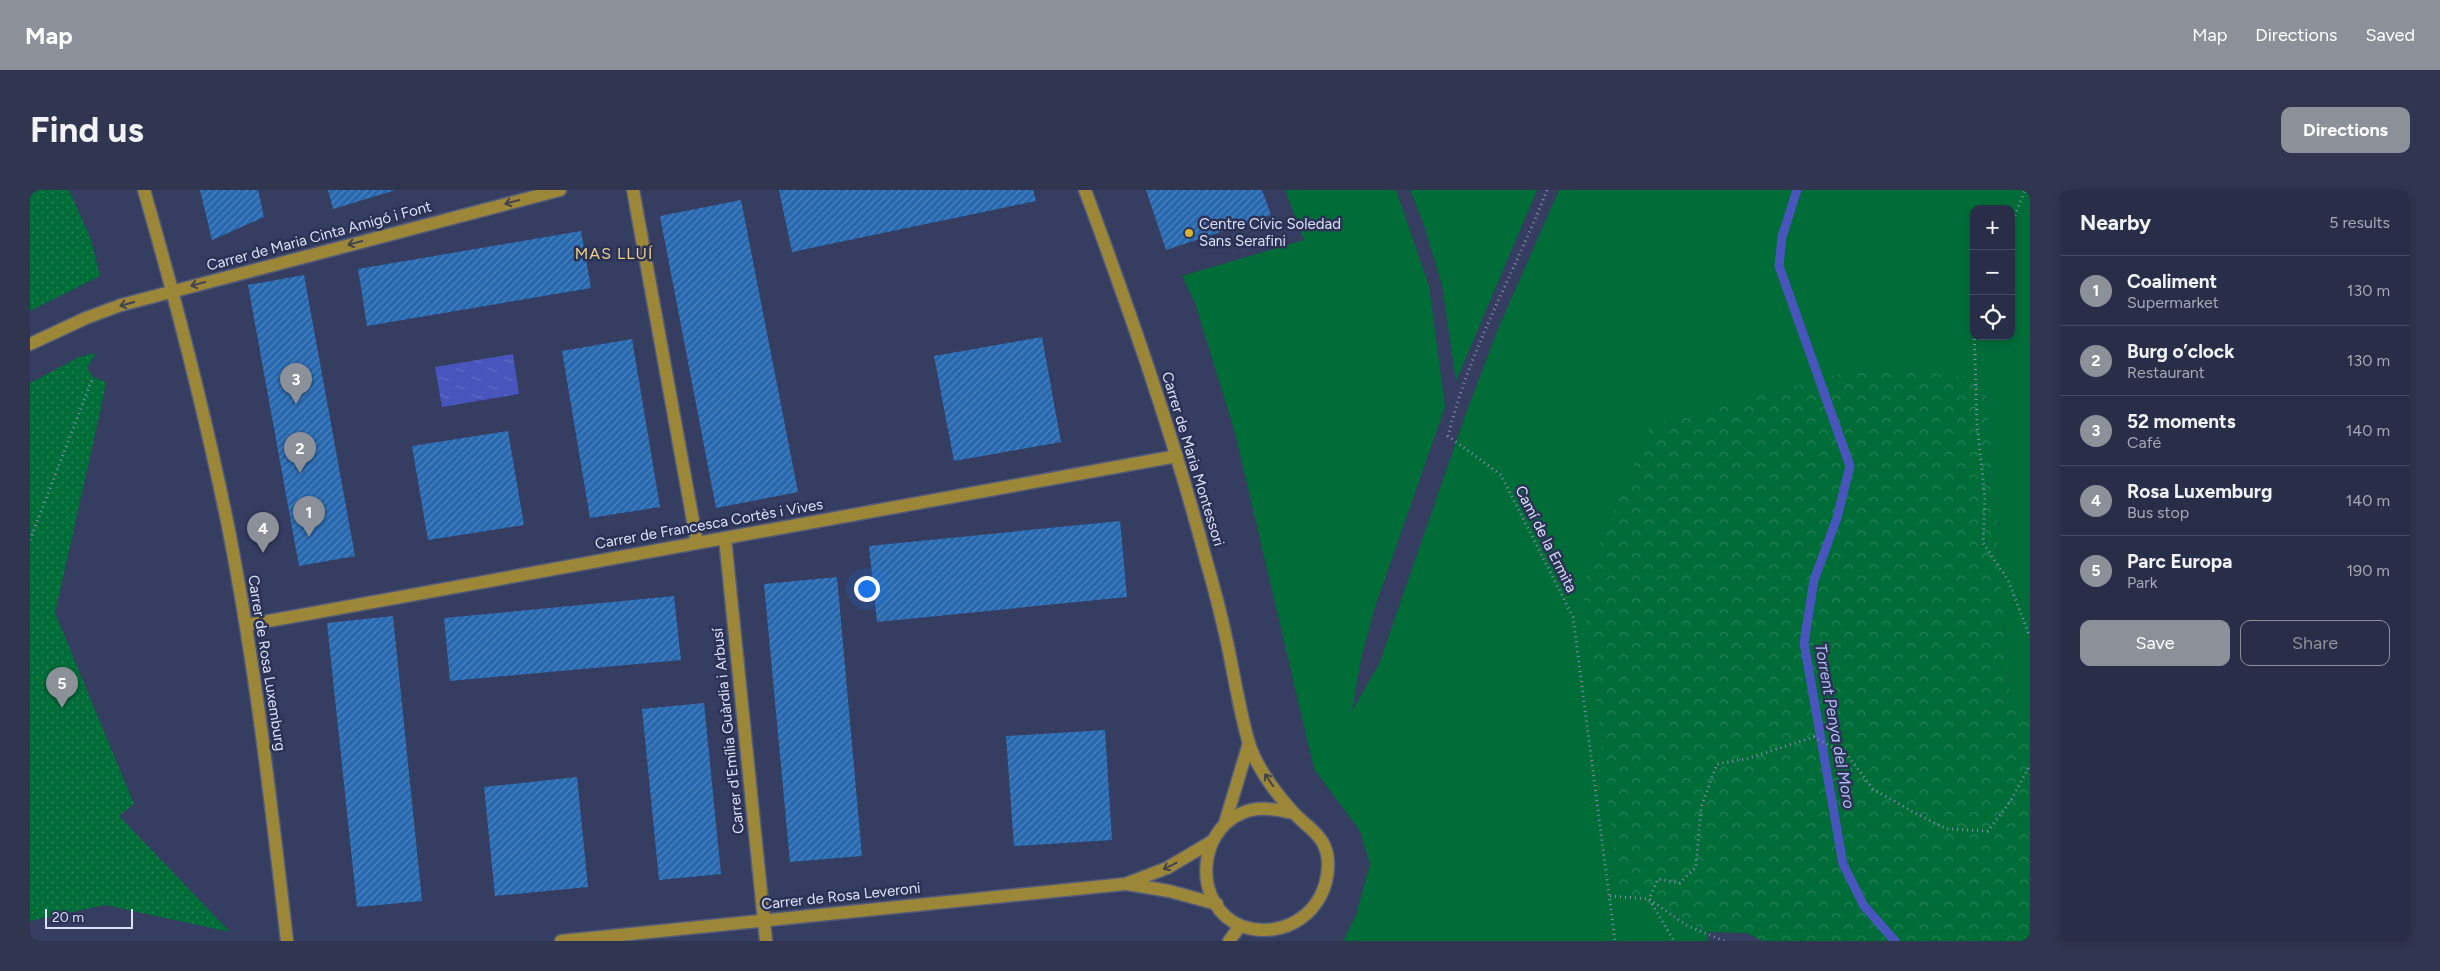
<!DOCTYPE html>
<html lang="en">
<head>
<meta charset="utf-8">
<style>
  :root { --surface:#282e48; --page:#30364f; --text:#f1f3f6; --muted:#a5a8b4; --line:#444a60; --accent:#8c9099 }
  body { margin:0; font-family:Figtree,sans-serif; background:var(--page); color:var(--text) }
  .controls { position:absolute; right:15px; top:15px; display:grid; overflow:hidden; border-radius:10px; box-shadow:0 2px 8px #0003 }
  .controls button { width:45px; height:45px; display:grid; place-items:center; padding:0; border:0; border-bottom:1px solid var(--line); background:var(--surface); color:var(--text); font:25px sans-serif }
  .scale { position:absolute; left:15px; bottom:12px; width:88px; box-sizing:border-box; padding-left:5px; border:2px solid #dbe1f7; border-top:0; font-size:14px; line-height:18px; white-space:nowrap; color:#dbe1f7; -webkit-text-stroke:4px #2b3255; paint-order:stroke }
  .you { position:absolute; left:836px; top:398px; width:18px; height:18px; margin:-12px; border:4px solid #fff; border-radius:50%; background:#1a73e8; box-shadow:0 0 0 8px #1a73e833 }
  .badge { display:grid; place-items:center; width:32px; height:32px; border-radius:50%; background:var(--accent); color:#fff; font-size:16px; font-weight:700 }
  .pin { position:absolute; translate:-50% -41px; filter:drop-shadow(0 1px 2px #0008) }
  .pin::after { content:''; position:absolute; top:26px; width:18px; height:15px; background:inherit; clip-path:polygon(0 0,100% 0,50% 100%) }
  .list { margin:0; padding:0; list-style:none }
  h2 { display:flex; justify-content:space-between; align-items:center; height:65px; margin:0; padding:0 20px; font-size:21px }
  h2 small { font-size:16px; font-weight:400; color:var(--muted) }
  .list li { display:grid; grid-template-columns:32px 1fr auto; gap:15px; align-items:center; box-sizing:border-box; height:70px; padding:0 20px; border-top:1px solid var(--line) }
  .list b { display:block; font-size:19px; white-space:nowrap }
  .list p { margin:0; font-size:16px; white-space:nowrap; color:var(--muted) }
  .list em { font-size:16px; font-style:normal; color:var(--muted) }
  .actions { display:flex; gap:10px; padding:15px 20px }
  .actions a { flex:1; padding:11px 0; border:1px solid var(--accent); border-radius:10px; text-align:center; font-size:18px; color:var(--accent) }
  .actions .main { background:var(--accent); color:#fff }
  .icon { flex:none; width:28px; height:28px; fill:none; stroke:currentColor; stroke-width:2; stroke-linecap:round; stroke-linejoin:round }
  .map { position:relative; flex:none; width:2000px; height:751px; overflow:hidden; border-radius:10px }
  header { display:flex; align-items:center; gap:30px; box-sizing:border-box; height:70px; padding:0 25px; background:var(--accent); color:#fff }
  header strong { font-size:24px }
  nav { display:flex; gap:28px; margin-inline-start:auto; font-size:18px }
  .intro { display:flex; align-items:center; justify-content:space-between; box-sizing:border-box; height:120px; padding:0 30px }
  h1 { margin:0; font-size:35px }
  .button { padding:12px 22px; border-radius:10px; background:var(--accent); color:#fff; font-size:18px; font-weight:700 }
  main { display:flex; gap:30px; padding:0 30px }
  aside { flex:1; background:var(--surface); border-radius:10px; box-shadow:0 2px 8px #0003 }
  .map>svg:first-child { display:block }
</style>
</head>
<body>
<header>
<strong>Map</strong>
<nav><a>Map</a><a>Directions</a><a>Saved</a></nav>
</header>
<div class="intro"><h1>Find us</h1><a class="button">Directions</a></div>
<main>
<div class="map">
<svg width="2000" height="751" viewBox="0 0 2000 751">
  <defs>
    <pattern id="forest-crowns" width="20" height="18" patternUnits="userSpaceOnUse" patternTransform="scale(1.25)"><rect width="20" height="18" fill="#006d39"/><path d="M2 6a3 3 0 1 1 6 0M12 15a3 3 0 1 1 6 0" fill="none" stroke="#258256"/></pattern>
    <pattern id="park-dots" width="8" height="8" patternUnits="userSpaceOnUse" patternTransform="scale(1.25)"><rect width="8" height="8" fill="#006d39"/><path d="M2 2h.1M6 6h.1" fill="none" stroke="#258256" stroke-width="1.8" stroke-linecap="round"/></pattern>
    <pattern id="water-ripples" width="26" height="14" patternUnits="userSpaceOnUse" patternTransform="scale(1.25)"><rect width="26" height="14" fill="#4755bd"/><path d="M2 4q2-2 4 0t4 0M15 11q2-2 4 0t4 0" fill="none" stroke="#616dc7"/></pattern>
    <pattern id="building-hatch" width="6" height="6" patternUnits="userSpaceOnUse" patternTransform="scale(1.25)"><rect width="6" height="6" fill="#2768af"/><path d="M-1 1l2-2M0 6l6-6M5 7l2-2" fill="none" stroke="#5084bf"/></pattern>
  </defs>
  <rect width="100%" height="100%" fill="#353d60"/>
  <g fill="#006d39" fill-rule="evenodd">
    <path d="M1255,0h111l33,96 16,121 -70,200 -14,52 -9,52 27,-47 86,-248 33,-87 61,-139h471v528l-20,-19 -25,-320 -366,510 89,43v9h-365l13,-26 14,-51 -10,-33 -46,-62 -79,-336 -40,-130 -13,-27 122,-36zM1944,19h37v127h-37z"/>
    <path d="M1380,0h127l-81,191 -14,-96 -19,-63z"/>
  </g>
  <path fill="url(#forest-crowns)" d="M1840,176l115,13 25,320 20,19v223h-268l-15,-8 -39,-1 -89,-43 -37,-303 69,-161z"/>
  <g fill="url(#park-dots)">
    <path d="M0,0h39l22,50 9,36 -70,35z"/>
    <path d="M66,163l-9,15 6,9 13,5 -5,26 -46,205 79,191 -15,12 111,116 -125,-27 -75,16v-538l49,-26z"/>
  </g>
  <path fill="url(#water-ripples)" d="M483,164l6,40 -77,13 -7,-40z"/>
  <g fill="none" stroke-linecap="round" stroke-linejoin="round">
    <path stroke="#4755bd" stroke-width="9" d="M1767,0l-15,47 -3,29 71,200 -13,52 -23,62 -10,63 39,221 21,42 31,35"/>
  </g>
  <g fill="url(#building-hatch)">
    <path d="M170,0h58l6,27 -52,23z"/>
    <path d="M298,0h68l-63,19z"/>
    <path d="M749,0h254l3,11 -244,51z"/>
    <path d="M1116,0h116l9,25 -105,35z"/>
    <path d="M711,10l57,292 -82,16 -56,-292z"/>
    <path d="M551,41l10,57 -224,38 -9,-57z"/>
    <path d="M274,85l51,281 -56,10 -51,-281z"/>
    <path d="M1012,147l19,105 -107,19 -20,-105z"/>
    <path d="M602,149l28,168 -70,11 -28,-167z"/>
    <path d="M478,241l16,94 -96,15 -16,-94z"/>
    <path d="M1090,331l7,76 -250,25 -8,-76z"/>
    <path d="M807,387l25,279 -72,6 -26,-278z"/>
    <path d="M644,406l7,64 -231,21 -6,-63z"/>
    <path d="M363,426l29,285 -65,6 -30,-284z"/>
    <path d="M674,513l17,171 -62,6 -17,-171z"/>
    <path d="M1075,540l7,110 -98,6 -8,-110z"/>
    <path d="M547,587l11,110 -93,9 -11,-109z"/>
  </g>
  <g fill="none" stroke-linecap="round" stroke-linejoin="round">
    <g stroke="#535b7b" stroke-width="15">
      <g id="minor">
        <path d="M114,0c32,111 61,223 84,336 27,137 43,276 59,415"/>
        <path d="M603,0l64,353"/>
        <path d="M1055,0c45,122 88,244 121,370 8,27 15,55 21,82 7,33 12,66 21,98 7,25 27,52 44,71 16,18 37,25 36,55 -1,45 -43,75 -87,60 -48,-20 -45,-94 1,-113 17,-8 35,-3 52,0"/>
        <path d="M0,154l56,-26 35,-13 439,-115"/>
        <path d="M695,348l41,403"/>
        <path d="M216,435l931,-169"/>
        <path d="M1195,633l24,-80"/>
        <path d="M1097,694l42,7 48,13"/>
        <path d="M531,751l564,-57 42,-16 44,-26"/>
        <path d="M1199,751l11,-15"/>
      </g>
    </g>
    <g stroke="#868da9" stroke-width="3" stroke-dasharray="1 4" stroke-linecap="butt">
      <path d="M1517,0c-32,82 -78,160 -99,246l53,39 72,142 42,324"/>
      <path d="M1981,35l14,-35"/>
      <path d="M1944,139l3,95 8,74 -2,45 25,37 22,57"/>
      <path d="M0,350l63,-163"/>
      <path d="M1580,706l39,3 25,42"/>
      <path d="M1694,751l-38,-16 -37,-26 9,-20 22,4 16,-16 5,-60 16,-43 29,-5 68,-22 34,19 25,33 42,24 32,16 41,2 22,-29 20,-37"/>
    </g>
    <use href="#minor" stroke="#9c8638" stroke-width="12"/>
  </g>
  <defs><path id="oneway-shaft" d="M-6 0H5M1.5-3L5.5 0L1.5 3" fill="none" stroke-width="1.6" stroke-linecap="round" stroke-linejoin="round" transform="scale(1.25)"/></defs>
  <g stroke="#42434f">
    <use href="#oneway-shaft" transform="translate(482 12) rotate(165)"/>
    <use href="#oneway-shaft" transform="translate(325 53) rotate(165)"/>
    <use href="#oneway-shaft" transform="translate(168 94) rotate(165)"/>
    <use href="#oneway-shaft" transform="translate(97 114) rotate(164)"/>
    <use href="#oneway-shaft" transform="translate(1239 590) rotate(-124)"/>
    <use href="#oneway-shaft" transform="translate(1140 676) rotate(153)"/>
  </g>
  <circle fill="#d7b434" stroke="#2b3255" stroke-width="2" cx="1159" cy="43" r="5"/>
  <g text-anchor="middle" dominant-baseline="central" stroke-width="5" stroke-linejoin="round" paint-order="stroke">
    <g font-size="15" fill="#dbe1f7" stroke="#2b3255" text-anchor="start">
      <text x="1169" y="34">Centre Cívic Soledad<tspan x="1169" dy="17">Sans Serafini</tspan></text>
    </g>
    <g font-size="15" fill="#dbe1f7" stroke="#2b3255">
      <text transform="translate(289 46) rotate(-15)">Carrer de Maria Cinta Amigó i Font</text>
      <text transform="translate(1163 269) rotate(73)">Carrer de Maria Montessori</text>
      <text transform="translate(679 334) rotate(-10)">Carrer de Francesca Cortès i Vives</text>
      <text transform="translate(1516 349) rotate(63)">Camí de la Ermita</text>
      <text transform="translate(237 473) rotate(81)">Carrer de Rosa Luxemburg</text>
      <text transform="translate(698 541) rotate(-96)">Carrer d'Emília Guàrdia i Arbusí</text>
      <text transform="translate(811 706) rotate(-6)">Carrer de Rosa Leveroni</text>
    </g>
    <g font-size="16" letter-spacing="1" fill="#e9d285" stroke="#2b3255">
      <text x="584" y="63">MAS LLUÍ</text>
    </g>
    <g font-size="16" font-style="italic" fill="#b3c1f6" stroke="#2b3255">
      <text transform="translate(1805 536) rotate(80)">Torrent Penya del Moro</text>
    </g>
  </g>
</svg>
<div class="controls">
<button>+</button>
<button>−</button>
<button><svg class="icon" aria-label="locate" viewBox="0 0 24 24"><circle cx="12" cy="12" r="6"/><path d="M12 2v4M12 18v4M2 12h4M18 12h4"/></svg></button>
</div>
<div class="scale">20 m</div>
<div class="you"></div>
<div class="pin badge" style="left:279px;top:347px">1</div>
<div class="pin badge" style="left:270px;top:283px">2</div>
<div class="pin badge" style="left:266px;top:214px">3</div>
<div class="pin badge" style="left:233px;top:363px">4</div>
<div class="pin badge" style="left:32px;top:518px">5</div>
</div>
<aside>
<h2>Nearby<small>5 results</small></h2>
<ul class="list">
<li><span class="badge">1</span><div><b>Coaliment</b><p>Supermarket</p></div><em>130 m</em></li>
<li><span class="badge">2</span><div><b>Burg o’clock</b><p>Restaurant</p></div><em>130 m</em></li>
<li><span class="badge">3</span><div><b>52 moments</b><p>Café</p></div><em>140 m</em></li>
<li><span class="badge">4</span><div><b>Rosa Luxemburg</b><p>Bus stop</p></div><em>140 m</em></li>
<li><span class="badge">5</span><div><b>Parc Europa</b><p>Park</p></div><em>190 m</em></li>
</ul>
<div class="actions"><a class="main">Save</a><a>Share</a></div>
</aside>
</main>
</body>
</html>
